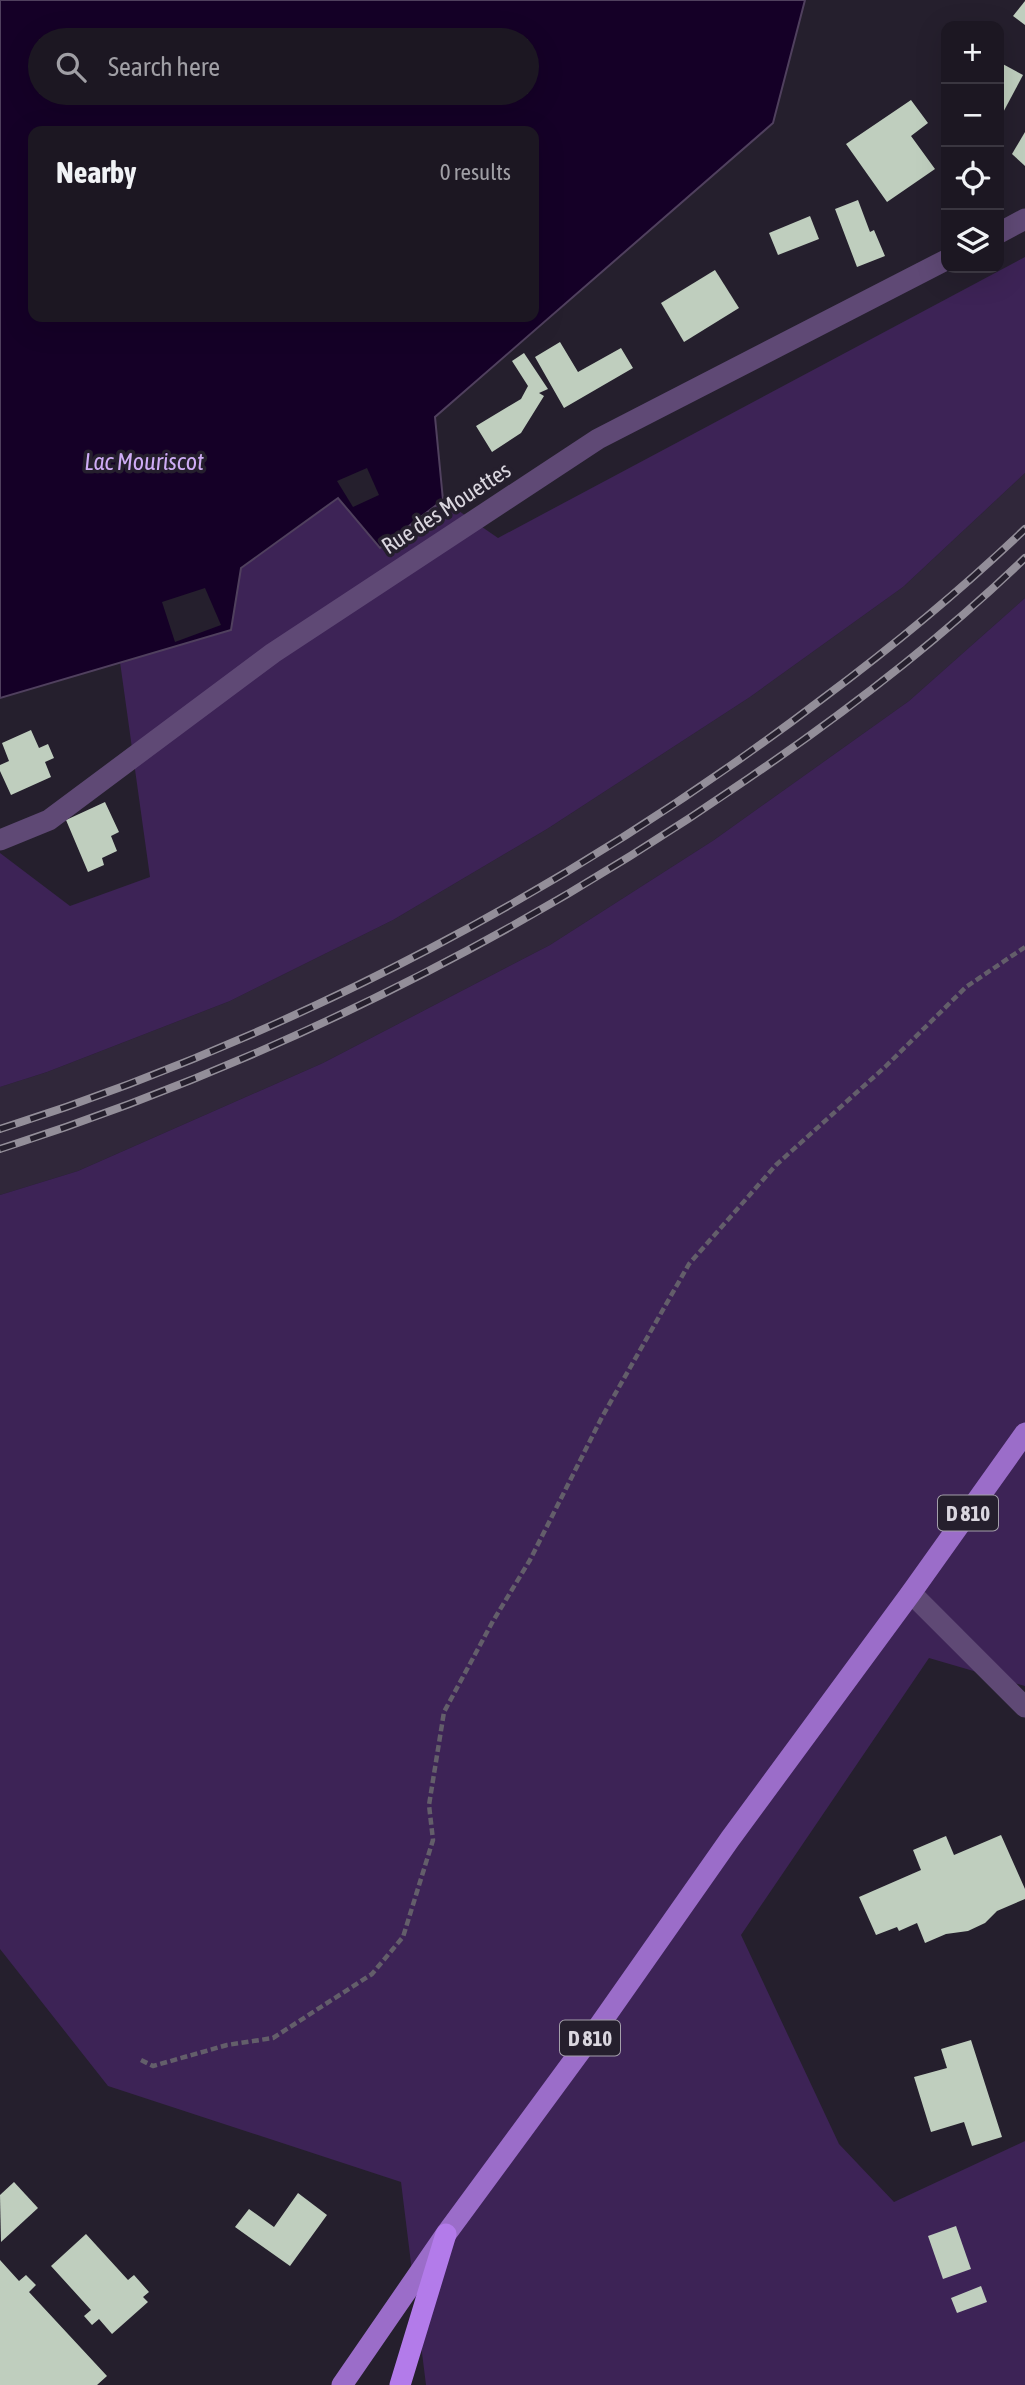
<!DOCTYPE html>
<html lang="en">
<head>
<meta charset="utf-8">
<style>
  :root { --surface:#1c1722; --page:#25202a; --text:#f1f3f6; --muted:#a09fa5; --line:#3a3640 }
  body { margin:0; font-family:"Asap Condensed",sans-serif; background:var(--page); color:var(--text) }
  .controls { position:absolute; right:21px; top:21px; display:grid; overflow:hidden; border-radius:14px; box-shadow:0 7px 28px #0002 }
  .controls button { width:63px; height:63px; display:grid; place-items:center; padding:0; border:0; border-bottom:2px solid var(--line); background:var(--surface); color:var(--text); font:35px sans-serif }
  .list { margin:0; padding:0; list-style:none }
  h2 { display:flex; justify-content:space-between; align-items:center; height:91px; margin:0; padding:0 28px; font-size:30px }
  h2 small { font-size:23px; font-weight:400; color:var(--muted) }
  .icon { flex:none; width:38px; height:38px; fill:none; stroke:currentColor; stroke-width:2; stroke-linecap:round; stroke-linejoin:round }
  .map { position:relative; flex:none; width:1025px; height:2385px; overflow:hidden }
  .search { position:absolute; background:var(--surface); box-shadow:0 7px 28px #0002; left:28px; top:28px; width:511px; height:77px; display:flex; align-items:center; gap:18px; box-sizing:border-box; padding:0 24px; border-radius:38px; color:var(--muted); font-size:26px }
  .panel { position:absolute; background:var(--surface); box-shadow:0 7px 28px #0002; left:28px; top:126px; width:511px; height:196px; border-radius:14px }
  .map>svg:first-child { display:block }
</style>
</head>
<body>
<div class="map">
<svg width="1025" height="2385" viewBox="0 0 1025 2385">
  <rect width="100%" height="100%" fill="#251f2d"/>
  <path fill="#30273a" d="M1025,473v125l-116,103 -195,139 -164,105 -227,118 -245,108 -78,24v-108l47,-15 183,-71 163,-81 154,-91 203,-132 153,-110z"/>
  <g fill="#3d2356">
    <path d="M1025,257v216l-122,114 -153,110 -203,132 -154,91 -163,81 -183,71 -47,15v-234l70,53 80,-29 -30,-215 111,-32 10,-62 97,-70 42,49 63,-47 55,38z"/>
    <path d="M1025,598v1088l-96,-28 -188,277 98,209 55,58 131,-61v244h-599l-25,-203 -293,-96 -108,-137v-754l78,-24 245,-108 227,-118 164,-105 195,-139z"/>
  </g>
  <path fill="#150027" stroke="#50405e" stroke-width="2" fill-rule="evenodd" d="M0,0h805l-32,123 -338,294 8,83 -63,48 -42,-50 -97,70 -10,62 -231,68zM40,40h487v53h-487zM33,131h501v186h-501z"/>
  <g fill="#251f2d">
    <path d="M367,468l12,27 -26,12 -16,-26z"/>
    <path d="M205,588l16,37 -46,17 -13,-40z"/>
  </g>
  <g fill="#bfcebe">
    <path d="M1025,1v24l-12,-9z"/>
    <path d="M999,62l24,13 -24,45z"/>
    <path d="M911,100l17,23 -17,13 24,33 -48,33 -41,-58z"/>
    <path d="M1025,132v34l-13,-12z"/>
    <path d="M858,200l12,32 4,-2 11,26 -28,11 -22,-58z"/>
    <path d="M810,216l9,23 -41,16 -9,-22z"/>
    <path d="M715,270l24,38 -55,34 -23,-39z"/>
    <path d="M560,342l18,30 43,-24 12,20 -69,40 -29,-51z"/>
    <path d="M524,353l24,36 -9,4 5,3 -23,37 -29,19 -16,-26 45,-27 7,-13 -16,-25z"/>
    <path d="M31,730l8,18 9,-4 6,14 -9,4 6,15 -40,18 -11,-24v-6l9,-4 -7,-18z"/>
    <path d="M105,802l14,30 -8,4 6,15 -15,7 2,7 -16,7 -22,-52z"/>
    <path d="M1001,1835l24,54v10l-28,12 -12,12 -17,8 -22,3 -21,9 -8,-20 -18,8 -2,-4 -21,8 -17,-38 62,-27 -8,-20 33,-14 8,19z"/>
    <path d="M971,2040l31,97 -30,9 -8,-24 -33,10 -17,-55 33,-9 -6,-19z"/>
    <path d="M14,2182l24,26 -37,34 -1,-47z"/>
    <path d="M298,2193l29,22 -37,51 -55,-39 14,-18 25,18z"/>
    <path d="M956,2226l15,43 -28,10 -15,-43z"/>
    <path d="M86,2234l42,46 6,-5 15,17 -6,5 5,5 -36,32 -13,-15 -7,6 -8,-9 7,-6 -40,-44z"/>
    <path d="M0,2260l19,21 7,-6 10,10 -7,7 78,84 -10,9h-97z"/>
    <path d="M981,2286l6,16 -30,11 -6,-15z"/>
  </g>
  <g fill="none" stroke-linecap="round" stroke-linejoin="round">
    <path stroke="#635e6a" stroke-width="4.5" stroke-dasharray="7 3.5" stroke-linecap="butt" d="M141,2060l12,6 74,-21 46,-7 99,-64 31,-37 30,-97 -4,-35 15,-93 49,-91 37,-61 72,-143 87,-153 87,-99 109,-98 81,-80 59,-40"/>
    <g stroke="#5f4975" stroke-width="21">
      <path d="M999,233l26,-14"/>
      <path d="M0,840l49,-20 224,-167 325,-214 348,-179"/>
      <path d="M911,1593l114,114"/>
    </g>
    <path stroke="#9b6dc9" stroke-width="21" d="M342,2385l104,-151 150,-204 134,-191 181,-246 114,-160"/>
    <path stroke="#b37bea" stroke-width="21" d="M400,2385l46,-151"/>
    <g stroke="#938e99" stroke-width="8">
      <g id="rail">
        <path d="M0,1129c295,-94 576,-243 822,-430 71,-53 139,-109 203,-170"/>
        <path d="M0,1149c266,-85 519,-212 749,-371 97,-66 192,-139 276,-220"/>
      </g>
    </g>
    <use href="#rail" stroke="#251f2d" stroke-width="5" stroke-dasharray="16" stroke-linecap="butt"/>
  </g>
  <g text-anchor="middle" dominant-baseline="central" stroke-width="7" stroke-linejoin="round" paint-order="stroke">
    <g fill="#251f2d" stroke="#a49faa" stroke-width="2">
      <rect x="938" y="1495.5" width="60" height="35" rx="5"/>
      <rect x="560" y="2020.5" width="60" height="35" rx="5"/>
    </g>
    <g font-size="21" font-weight="bold" fill="#dad6df">
      <text x="968" y="1513">D 810</text>
      <text x="590" y="2038">D 810</text>
    </g>
    <g font-size="23" fill="#dad6df" stroke="#251f2d">
      <text transform="translate(446 508) rotate(-33)">Rue des Mouettes</text>
    </g>
    <g font-size="24" font-style="italic" fill="#cfacf6" stroke="#251f2d">
      <text x="144" y="461">Lac Mouriscot</text>
    </g>
  </g>
</svg>
<div class="controls">
<button>+</button>
<button>−</button>
<button><svg class="icon" aria-label="locate" viewBox="0 0 24 24"><circle cx="12" cy="12" r="6"/><path d="M12 2v4M12 18v4M2 12h4M18 12h4"/></svg></button>
<button><svg class="icon" aria-label="layers" viewBox="0 0 24 24"><path d="M12 4l9 5-9 5-9-5zM3 14l9 5 9-5"/></svg></button>
</div>
<div class="search"><svg class="icon" aria-label="search" viewBox="0 0 24 24"><circle cx="10" cy="10" r="6"/><path d="M15 15l6 6"/></svg>Search here</div>
<section class="panel">
<h2>Nearby<small>0 results</small></h2>
<ul class="list">
</ul>
</section>
</div>
</body>
</html>
